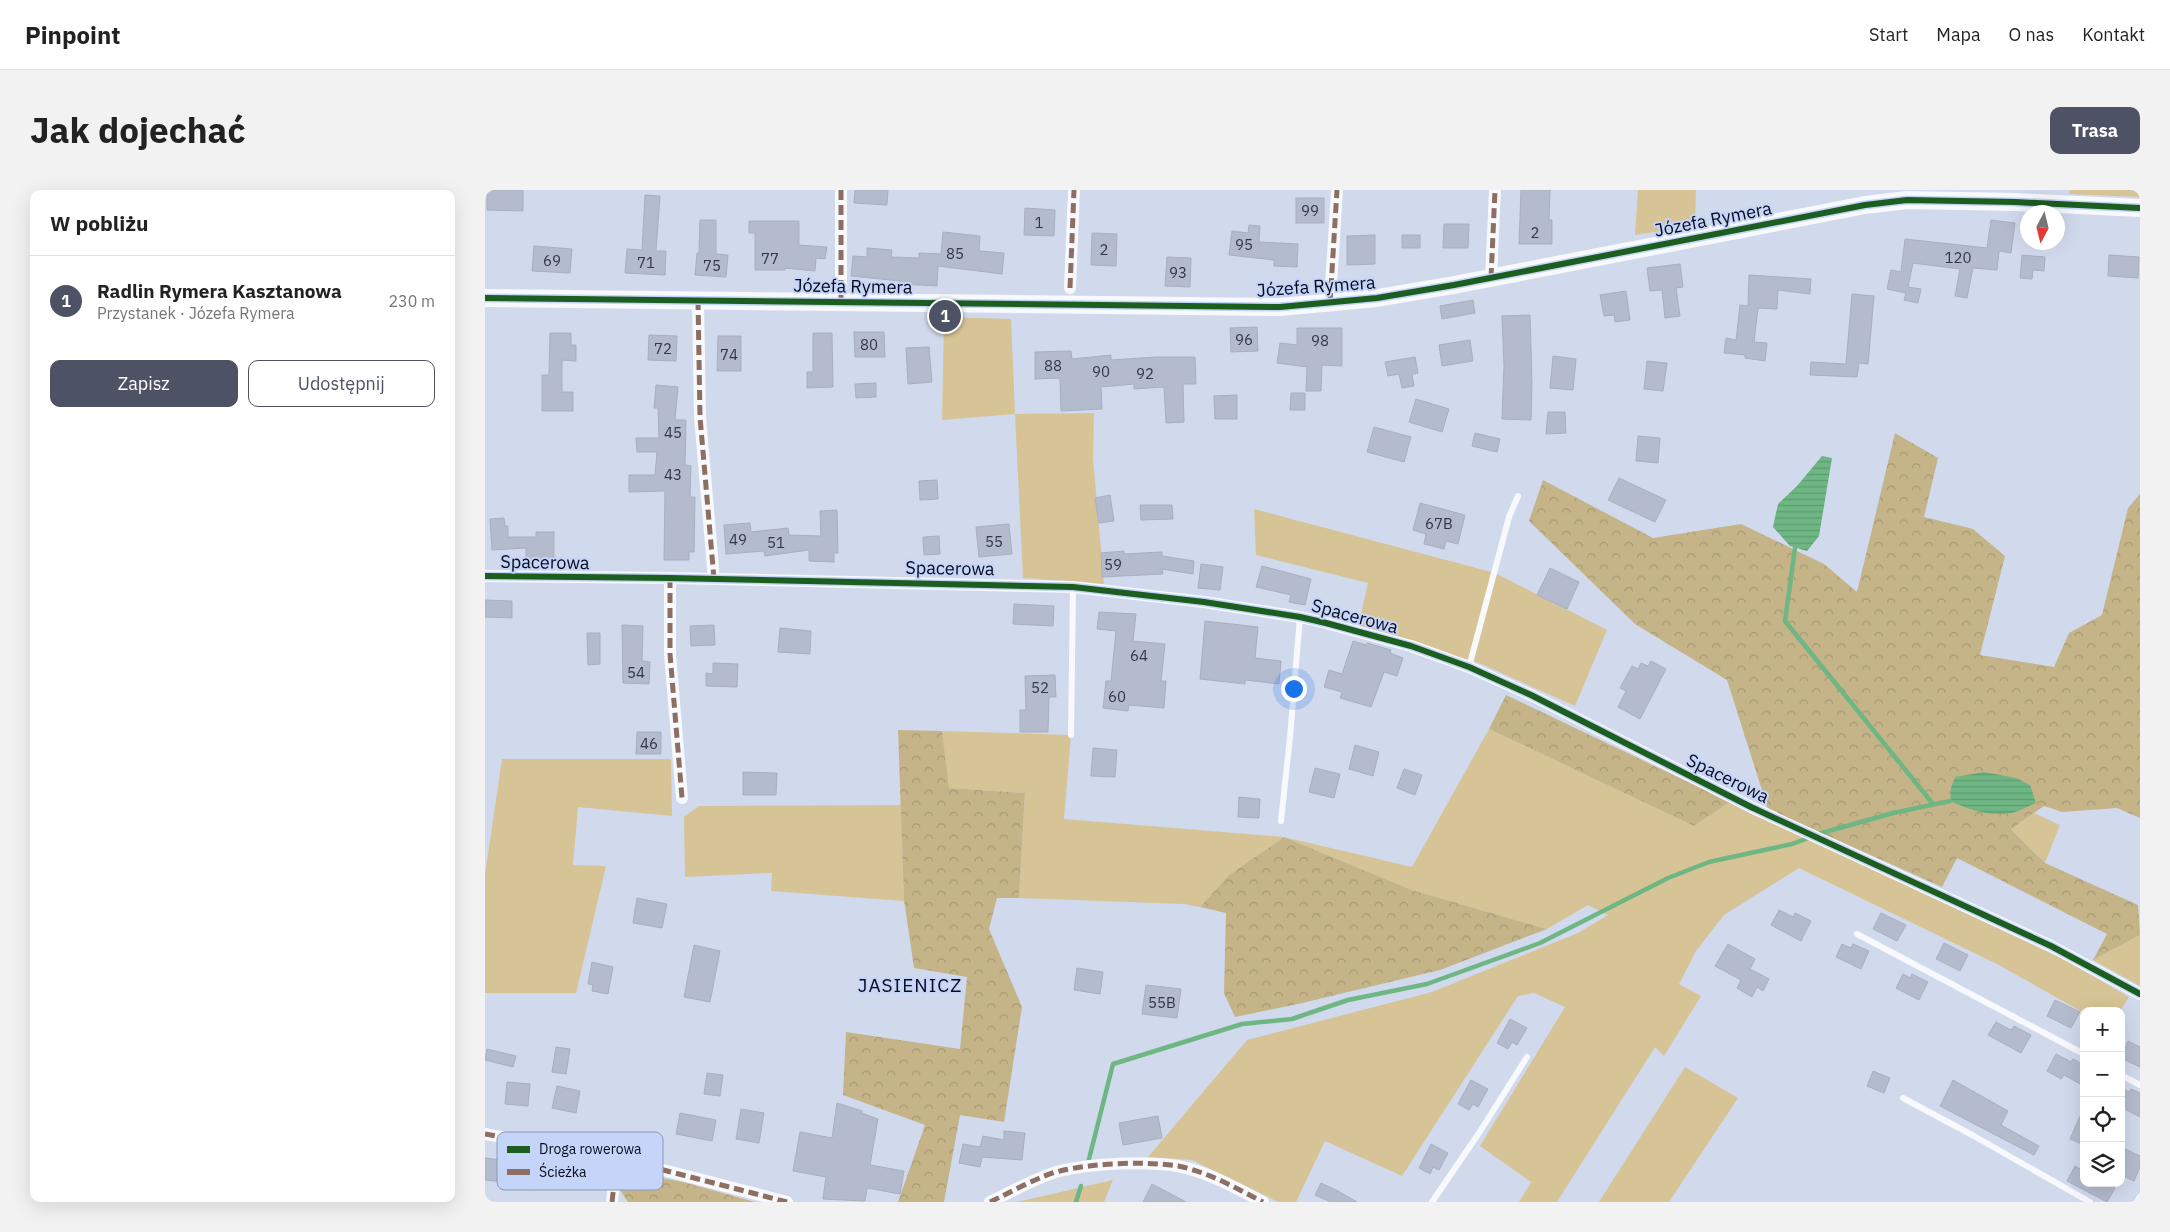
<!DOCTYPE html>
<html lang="pl">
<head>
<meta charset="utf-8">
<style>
  :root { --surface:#fff; --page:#f2f2f2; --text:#222; --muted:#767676; --line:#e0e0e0; --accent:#4d5364 }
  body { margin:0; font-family:"IBM Plex Sans",sans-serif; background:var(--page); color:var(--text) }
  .controls { position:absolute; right:15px; bottom:15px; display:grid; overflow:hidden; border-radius:10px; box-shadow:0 5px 20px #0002 }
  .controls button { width:45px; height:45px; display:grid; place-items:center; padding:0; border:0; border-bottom:1px solid var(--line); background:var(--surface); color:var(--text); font:25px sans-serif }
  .compass { position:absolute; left:1535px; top:15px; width:45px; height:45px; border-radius:50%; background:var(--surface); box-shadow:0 5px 20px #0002; rotate:187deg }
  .you { position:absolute; left:808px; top:498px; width:18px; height:18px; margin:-12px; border:4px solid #fff; border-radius:50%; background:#1a73e8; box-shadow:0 0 0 8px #1a73e833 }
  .badge { display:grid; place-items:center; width:32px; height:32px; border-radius:50%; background:var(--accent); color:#fff; font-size:16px; font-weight:700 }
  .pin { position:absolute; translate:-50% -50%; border:2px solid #fff; box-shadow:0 1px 5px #0006 }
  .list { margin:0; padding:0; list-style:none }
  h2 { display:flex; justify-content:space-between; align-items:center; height:65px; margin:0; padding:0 20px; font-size:21px }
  h2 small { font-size:16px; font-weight:400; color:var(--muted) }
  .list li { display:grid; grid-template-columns:32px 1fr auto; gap:15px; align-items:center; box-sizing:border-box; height:90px; padding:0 20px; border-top:1px solid var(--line) }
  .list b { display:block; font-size:19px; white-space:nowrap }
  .list p { margin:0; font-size:16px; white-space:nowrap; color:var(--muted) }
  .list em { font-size:16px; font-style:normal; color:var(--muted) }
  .actions { display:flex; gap:10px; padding:15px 20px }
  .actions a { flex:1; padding:11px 0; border:1px solid var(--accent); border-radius:10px; text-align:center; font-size:18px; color:var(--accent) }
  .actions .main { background:var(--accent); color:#fff }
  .icon { flex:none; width:28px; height:28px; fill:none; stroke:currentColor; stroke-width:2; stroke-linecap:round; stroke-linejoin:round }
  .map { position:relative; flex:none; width:1655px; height:1012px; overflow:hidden; border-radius:10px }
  header { display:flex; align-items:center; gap:30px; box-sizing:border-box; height:70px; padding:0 25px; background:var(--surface); border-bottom:1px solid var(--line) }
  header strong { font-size:24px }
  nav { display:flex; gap:28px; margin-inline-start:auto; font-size:18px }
  .intro { display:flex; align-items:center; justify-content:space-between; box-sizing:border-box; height:120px; padding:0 30px }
  h1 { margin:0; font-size:35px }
  .button { padding:12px 22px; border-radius:10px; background:var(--accent); color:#fff; font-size:18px; font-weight:700 }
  main { display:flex; gap:30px; padding:0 30px }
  aside { flex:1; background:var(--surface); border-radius:10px; box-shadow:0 5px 20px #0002 }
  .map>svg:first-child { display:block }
</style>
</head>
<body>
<header>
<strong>Pinpoint</strong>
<nav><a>Start</a><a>Mapa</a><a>O nas</a><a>Kontakt</a></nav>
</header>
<div class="intro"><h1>Jak dojechać</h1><a class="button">Trasa</a></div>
<main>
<aside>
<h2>W pobliżu<small></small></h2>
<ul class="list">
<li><span class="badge">1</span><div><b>Radlin Rymera Kasztanowa</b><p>Przystanek · Józefa Rymera</p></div><em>230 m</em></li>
</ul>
<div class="actions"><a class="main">Zapisz</a><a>Udostępnij</a></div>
</aside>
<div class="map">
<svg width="1655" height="1012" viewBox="0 0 1655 1012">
  <defs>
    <pattern id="forest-crowns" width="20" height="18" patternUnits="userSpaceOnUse" patternTransform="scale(1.25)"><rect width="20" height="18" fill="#c4b488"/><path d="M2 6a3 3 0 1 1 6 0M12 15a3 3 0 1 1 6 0" fill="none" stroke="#a79975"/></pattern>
    <pattern id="water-rules" width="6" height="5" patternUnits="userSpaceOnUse" patternTransform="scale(1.25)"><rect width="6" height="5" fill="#6eb684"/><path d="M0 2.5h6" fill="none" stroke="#5e9b71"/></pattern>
  </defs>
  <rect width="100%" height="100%" fill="#d1d9ed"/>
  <g fill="#d6c496">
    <path d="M1153,0h58l-1,36 -60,9z"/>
    <path d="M1585,0h70v7l-71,-3z"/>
    <path d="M459,127l67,2 4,95 79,-1 -1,45 11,126 -81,-6 -8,-164 -73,6z"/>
    <path d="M769,319l241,64 112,57 -32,76 -96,-43 -121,-36 10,-44 -112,-28z"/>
    <path d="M1004,539l205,97 36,-24 335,158 64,37 -9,14h-36v2l-87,-49 -198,-96 -75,47 -28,36 -17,33 22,12 -37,60 -9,-9 -98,155h-38l12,-20 -51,-36 85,-139 -31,-14 -16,3 -116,180 -77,-35 -29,61h-18l-86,-42 -44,-3 99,-117 185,-48 146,-59 30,-18 -20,-10 -41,24 -135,-39 -128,-53 -55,38 -29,32 -16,-3 -165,-6 6,-105 -77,-5 -6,-57 129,4 -7,84 220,18 128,30z"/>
    <path d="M17,569h169l1,57 -94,-9 -5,58 33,1 -30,127h-91v-118z"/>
    <path d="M416,615l3,96 -133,-10 1,-18 -87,4 -1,-60 15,-11z"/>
    <path d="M1549,623l26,12 -15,38 -34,-34z"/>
    <path d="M1655,745v51l-47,-26z"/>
    <path d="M1200,877l53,31 -69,104h-70z"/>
    <path d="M628,990l-9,22h-87z"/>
  </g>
  <g fill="url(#forest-crowns)">
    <path d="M1410,243l43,25 -14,59 49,12 32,27 -25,99 74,12 15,-34 33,-18 26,-107 12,-14v324l-23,-10 -55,4 -18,-6 -33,23 34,34 93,42 2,30 -47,25 14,-26 -150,-76 -15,29 -174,-78 -41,-129 -92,-56 -106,-103 14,-41 110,58 88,-14 83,40 33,28z"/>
    <path d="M1021,505l224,107 -36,24 -205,-97z"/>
    <path d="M413,540l44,1 7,57 76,5 -6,105h-22l-8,31 33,78 -18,115 -44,-7 -16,87h-46l27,-77 -82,-30 3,-63 114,17 7,-72 -53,-9 -10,-68z"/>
    <path d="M799,647l128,53 135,39 -107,41 -142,34 -63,13 -11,-24 2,-80 -26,-6 29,-32z"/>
    <path d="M120,977l78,15 72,20h-127z"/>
  </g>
  <g fill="url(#water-rules)">
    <path d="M1337,266l10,2 -13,78 -12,15 -17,-5 -17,-19 5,-23 19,-18z"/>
    <path d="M1499,582l32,6 14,7 6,18c-8,3 -17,9 -25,10 -20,4 -44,-4 -61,-12l1,-13 4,-11z"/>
  </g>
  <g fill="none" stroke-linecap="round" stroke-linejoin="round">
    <g stroke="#6eb684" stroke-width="4.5">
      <path d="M1310,358l-10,73 148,183"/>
      <path d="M1333,644l75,-21 57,-12"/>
      <path d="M603,973l25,-99 129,-40 50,-5 56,-19 79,-16 113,-41 128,-65 41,-16 83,-18 19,-7"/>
      <path d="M591,1012l5,-16"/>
    </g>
  </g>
  <g fill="#b4bbcd" stroke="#a8afc0">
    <path d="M2,0h36v21l-36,-1z"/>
    <path d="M370,0h33l-1,15 -33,-2z"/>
    <path d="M1036,0h29l-1,30h3v24h-33z"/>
    <path d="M160,5l15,1 -4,55h10l-1,24 -40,-2 2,-24 15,1z"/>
    <rect x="811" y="8" width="28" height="25"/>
    <path d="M540,18l30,2 -1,26 -30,-1z"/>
    <path d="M215,30h16v34l12,1 -2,22 -31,-2 2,-22h2z"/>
    <path d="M1506,30l24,3 -4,30 -12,-2 -2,19 -24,-2 -6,30 -12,-2 5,-27 -47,-6 -5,24 13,2 -3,14 -14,-3 2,-7 -19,-4 4,-19 10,2 4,-33 82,9z"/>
    <path d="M264,31h50v24l28,2 -2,12 -9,-1 -1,13 -30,-3v2h-30v-37h-6z"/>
    <path d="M959,34h25l-1,24h-25z"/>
    <path d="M764,35l11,1 -1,16 39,2 -1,23 -23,-1v-6l-45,-5 3,-24 16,2z"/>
    <path d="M458,42l37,4 -1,15 25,2 -2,21 -64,-8 -1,20 -37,-2v-3l-49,-5 2,-20 14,1v-9l25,2 -1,7 28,1v-5l22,1z"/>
    <path d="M607,43l25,1 -1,32 -25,-1z"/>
    <path d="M890,45v29l-28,1v-29z"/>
    <rect x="917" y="45" width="18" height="13"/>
    <path d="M49,56l38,3 -2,24 -38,-2z"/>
    <path d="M1537,65l23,2 -1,14 -11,-1 -1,9 -12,-1z"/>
    <path d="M1624,65l30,2 -1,21 -30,-2z"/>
    <path d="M682,67l24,1 -1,29 -25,-1z"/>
    <path d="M1195,74l3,23 -7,1 4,28 -15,2 -3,-28 -12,1 -3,-23z"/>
    <path d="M1264,85l62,4 -1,15 -32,-4 -1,19 -19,-1 -4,34 13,1 -2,18 -20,-3v-3l-21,-2 2,-15 10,2 4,-35 8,1z"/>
    <path d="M1141,101l4,29 -15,2 -1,-7 -10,1 -4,-21z"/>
    <path d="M1367,104l22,2 -6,68 -9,-1 -2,14 -47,-2 1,-13 35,2z"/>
    <path d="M988,110l2,13 -33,6 -2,-13z"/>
    <path d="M1045,125l2,68 -1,37 -29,-1 2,-53 -2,-50z"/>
    <path d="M772,137l1,24 -27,1 -1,-24z"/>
    <path d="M812,138h45v38l-20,-1 -1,26h-15l1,-24 -30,-4 3,-20 17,2z"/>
    <path d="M369,142h30l1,25h-30z"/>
    <path d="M65,143h21v12h5v16l-14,-1v32h11v19h-31v-36h7z"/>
    <path d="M328,143h19l1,54 -26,1v-16h6z"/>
    <path d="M164,145l28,1 -1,25 -28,-1z"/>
    <path d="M233,146h23v35h-24z"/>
    <path d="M985,150l3,21 -31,5 -3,-21z"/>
    <path d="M444,157l3,35 -24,2 -2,-36z"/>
    <path d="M586,161l1,8 39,-4v5l45,-3h39l1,27h-13l1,38 -18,1 -2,-36 -30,2v-5l-33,3 1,22 -41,2 -1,-33 -25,1v-27z"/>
    <path d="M1068,166l23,3 -3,31 -23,-2z"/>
    <path d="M930,167l3,16 -6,1 2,12 -12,2 -3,-14 -11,2 -3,-14z"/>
    <path d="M1162,171l20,2 -4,28 -19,-2z"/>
    <path d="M391,193v14l-20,1 -1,-14z"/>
    <path d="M171,195l22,2 -3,33h11l-1,45 6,1 -1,31h5l-1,55h-5v8h-25l1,-69 -36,1v-17h26l2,-23h-20l-1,-14h23l-1,-30h-4z"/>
    <path d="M806,203h14v17h-15z"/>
    <path d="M752,205v24h-22l-1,-23z"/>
    <path d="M931,209l33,10 -7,23 -33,-10z"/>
    <path d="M1063,222h17l1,21 -20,1z"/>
    <path d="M889,237l37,10 -7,25 -37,-10z"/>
    <path d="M990,243l25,6 -3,13 -25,-6z"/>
    <path d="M1153,246l22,2 -2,25 -22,-2z"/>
    <path d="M1134,288l47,22 -11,22 -47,-22z"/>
    <path d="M452,290l1,19 -18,1 -1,-19z"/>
    <path d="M625,305l4,26 -15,2 -4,-25z"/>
    <path d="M935,313l45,12 -7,29 -12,-3 -2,8 -20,-5 2,-10 -13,-4z"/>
    <path d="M655,315h32l1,14 -32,1z"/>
    <path d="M352,320l1,43h-4v9l-25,-1v-11l-44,6 -1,-5 -38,3 -2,-29 26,-2 1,9 37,-4 1,7 32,1 -1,-25z"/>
    <path d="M19,328l1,8h3v11h28v-5h18v29l-28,-1v-12l-34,2 -2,-31z"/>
    <path d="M524,334l3,30 -33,3 -3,-30z"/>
    <path d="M454,346l1,18 -16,1 -1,-18z"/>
    <path d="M639,361v3l38,-2v4l32,5 -1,13 -31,-5 1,5 -61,3 -1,-24z"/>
    <path d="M716,374l22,3 -3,23 -22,-2z"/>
    <path d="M777,376l49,13 -6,26 -16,-3 2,-7 -35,-8z"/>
    <path d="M1065,378l29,14 -12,27 -30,-14z"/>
    <path d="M0,410l27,1v17l-27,-1z"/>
    <path d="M529,414l40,2 -1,20 -40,-2z"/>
    <path d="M614,422l37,2 -3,27 32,3 -4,37h5l-2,27 -35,-3 -1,6 -25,-3 3,-27h5l5,-50 -19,-2z"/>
    <path d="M720,431l53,6 -3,31 26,3 -2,23 -34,-4v4l-45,-5z"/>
    <path d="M137,435l21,1 -1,35 8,1 -1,22 -26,-1z"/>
    <path d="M229,435l1,20 -24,1 -1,-20z"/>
    <path d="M295,438l31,3 -1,23 -32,-2z"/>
    <path d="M102,443h13v31l-12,1z"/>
    <path d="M868,451l13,4 1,-2 24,7 -1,3 13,5 -6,18 -13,-4 -13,35 -31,-9 2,-6 -18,-5 5,-17 13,4z"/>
    <path d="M1166,471l15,8 -26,50 -22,-12 8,-16 -6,-3 12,-22 6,3 3,-6 7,3z"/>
    <path d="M228,473l25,1 -1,23 -31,-1v-13l7,1z"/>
    <path d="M570,485l1,22h-7l-1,35h-28v-22h6l-1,-34z"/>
    <path d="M152,542h24v22h-25z"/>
    <path d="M870,555l24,7 -6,24 -24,-7z"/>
    <path d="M608,558l24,2 -2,27 -24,-1z"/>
    <path d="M830,578l25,6 -6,24 -25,-6z"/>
    <path d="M919,579l18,6 -7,20 -18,-7z"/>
    <path d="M258,582l34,1 -1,22h-33z"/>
    <path d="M754,607l21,2 -1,19 -21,-1z"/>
    <path d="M152,708l30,6 -5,24 -29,-5z"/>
    <path d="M1294,720l14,7 2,-4 16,8 -10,20 -30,-16z"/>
    <path d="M1396,723l25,12 -9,16 -24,-12z"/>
    <path d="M1459,753l24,12 -8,16 -24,-12z"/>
    <path d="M1243,754l27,15 -5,10 19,10 -6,12 -6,-4 -5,10 -15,-9 4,-8 -26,-14z"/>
    <path d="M1357,754l9,4 2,-4 16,7 -8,18 -25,-12z"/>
    <path d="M209,755l26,6 -10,51 -26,-5z"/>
    <path d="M107,772l21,5 -5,27 -16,-3 1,-6 -5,-1z"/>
    <path d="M592,778l26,4 -3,22 -26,-4z"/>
    <path d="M1418,784l7,4 2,-4 16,8 -9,18 -23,-12z"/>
    <path d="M661,795l35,4 -4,29 -35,-4z"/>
    <path d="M1570,810l25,12 -9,16 -24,-12z"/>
    <path d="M1025,829l17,9 -10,17 -5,-3 -4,7 -11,-6z"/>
    <path d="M1511,832l15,8 3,-4 17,9 -10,18 -33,-18z"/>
    <path d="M1643,851l12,6v20l-19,-9z"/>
    <path d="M71,857l14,2 -4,25 -14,-2z"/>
    <path d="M2,859l29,7 -3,11 -28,-7z"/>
    <path d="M1571,864l15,8 2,-3 11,6v21l-20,-11 -3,4 -14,-8z"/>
    <path d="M1388,881l17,7 -6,15 -17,-7z"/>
    <path d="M222,883l16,2 -3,21 -16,-2z"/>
    <path d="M986,890l17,9 -10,18 -5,-3 -4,6 -11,-6z"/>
    <path d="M1468,890l55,31 -7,14 38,21 -5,9 -94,-49z"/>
    <path d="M22,892l23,2 -2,22 -23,-2z"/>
    <path d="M72,896l23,5 -4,22 -24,-5z"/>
    <path d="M1636,898l8,4 2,-3 9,4v24l-19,-10z"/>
    <path d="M352,913l25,8v2l16,6 -8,46 34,6 -4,23 -33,-6 -2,13 -42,-2 3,-22 -33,-6 7,-39 32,6z"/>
    <path d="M1599,917v38l-14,-6z"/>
    <path d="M256,919l23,4 -5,30 -23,-4z"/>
    <path d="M195,923l36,7 -4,21 -36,-7z"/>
    <path d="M673,926l4,22 -39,7 -4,-22z"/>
    <path d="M519,941l21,2 -3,27 -40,-3 -2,10 -21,-4 4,-19 17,3 3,-11 21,4z"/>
    <path d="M946,954l17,9 -9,17 -6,-3 -3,7 -11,-6z"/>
    <path d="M1636,957l19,9v11l-6,14 -13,-6z"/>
    <path d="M34,966l19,3 -3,31 -20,-2 1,-5 -31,-3v-22l33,4z"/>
    <path d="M1590,976l9,5v12h23l8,5 -8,14 -40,-21z"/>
    <path d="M836,993l15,7 21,12h-26l-16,-7z"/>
    <path d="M667,994l34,18h-43z"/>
  </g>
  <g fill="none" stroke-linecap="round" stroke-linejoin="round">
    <g stroke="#f8f9fc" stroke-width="6">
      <path d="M984,477l40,-150 9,-21"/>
      <path d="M586,545l2,-148"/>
      <path d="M796,631l9,-84 10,-120"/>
      <path d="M1372,744l227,120"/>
      <path d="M1636,885l19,10"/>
      <path d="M1418,908l71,38 116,66"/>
      <path d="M947,1012l47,-69 48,-76"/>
      <path d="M1652,1012l3,-5"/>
    </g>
    <g stroke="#f8f9fc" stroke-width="12">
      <path d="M356,0v111"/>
      <path d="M1006,88l4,-88"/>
      <path d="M585,98l4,-98"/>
      <path d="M213,110l2,117 14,162"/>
      <path d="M845,113l7,-113"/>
      <path d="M0,386l185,2 403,9 131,15 96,15 26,6 85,23 58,21 62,28 220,112 300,139 89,48"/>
      <path d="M185,388v76l12,144"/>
      <path d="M0,944l132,24 170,44"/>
      <path d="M127,1012l5,-44"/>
      <path d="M505,1012c19,-9 51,-27 70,-31 34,-8 84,-10 118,-5 30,6 58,22 85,36"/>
    </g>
    <path stroke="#f8f9fc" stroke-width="18" d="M0,108l795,9 97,-9 77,-13 411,-80 42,-5 108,2 125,6"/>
    <g stroke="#8d6e63" stroke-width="5" stroke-dasharray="10 5" stroke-linecap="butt">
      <path d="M356,0v111"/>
      <path d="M1006,88l4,-88"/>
      <path d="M585,98l4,-98"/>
      <path d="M213,110l2,117 14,162"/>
      <path d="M845,113l7,-113"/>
      <path d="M185,388v76l12,144"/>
      <path d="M0,944l132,24 170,44"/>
      <path d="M127,1012l5,-44"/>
      <path d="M505,1012c19,-9 51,-27 70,-31 34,-8 84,-10 118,-5 30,6 58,22 85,36"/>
    </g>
    <g stroke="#c5d4f9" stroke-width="9">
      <g id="cycleway">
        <path d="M0,108l795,9 97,-9 77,-13 411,-80 42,-5 108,2 125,6"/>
        <path d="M0,386l185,2 403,9 131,15 96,15 26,6 85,23 58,21 62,28 220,112 300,139 89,48"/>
      </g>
    </g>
    <use href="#cycleway" stroke="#1b5e20" stroke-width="6"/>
  </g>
  <g text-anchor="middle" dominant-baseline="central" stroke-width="4" stroke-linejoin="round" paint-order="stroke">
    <g font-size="15" fill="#323747">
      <text x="825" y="20">99</text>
      <text x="554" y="32">1</text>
      <text x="1050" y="42">2</text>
      <text x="759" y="54">95</text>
      <text x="619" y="59">2</text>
      <text x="470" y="63">85</text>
      <text x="1473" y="67">120</text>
      <text x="285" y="68">77</text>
      <text x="67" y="70">69</text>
      <text x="161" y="72">71</text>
      <text x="227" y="75">75</text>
      <text x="693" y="82">93</text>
      <text x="759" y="149">96</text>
      <text x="835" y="150">98</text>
      <text x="384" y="154">80</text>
      <text x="178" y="158">72</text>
      <text x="244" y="164">74</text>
      <text x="568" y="175">88</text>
      <text x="616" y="181">90</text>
      <text x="660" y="183">92</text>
      <text x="188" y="242">45</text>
      <text x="188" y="284">43</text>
      <text x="954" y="333">67B</text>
      <text x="253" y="349">49</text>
      <text x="509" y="351">55</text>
      <text x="291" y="352">51</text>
      <text x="628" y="374">59</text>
      <text x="654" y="465">64</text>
      <text x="151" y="482">54</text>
      <text x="555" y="497">52</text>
      <text x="632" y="506">60</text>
      <text x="164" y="553">46</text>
      <text x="677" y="812">55B</text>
    </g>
    <g font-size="18" fill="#060b1a" stroke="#c5d4f9">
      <text transform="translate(1228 29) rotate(-11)">Józefa Rymera</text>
      <text transform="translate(368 96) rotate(1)">Józefa Rymera</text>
      <text transform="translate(831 96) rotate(-4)">Józefa Rymera</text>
      <text transform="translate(60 372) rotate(1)">Spacerowa</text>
      <text transform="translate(465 378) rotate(1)">Spacerowa</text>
      <text transform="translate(870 426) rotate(15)">Spacerowa</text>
      <text transform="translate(1243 588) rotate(26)">Spacerowa</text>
    </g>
    <g font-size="19" letter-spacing="1" fill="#060b1a" stroke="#c5d4f9">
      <text x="425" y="795">JASIENICZ</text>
    </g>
  </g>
  <rect x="12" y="942" width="166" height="58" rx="8" fill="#c5d4f9" stroke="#8c98b6" stroke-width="1"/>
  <rect x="22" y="956" width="23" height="7" fill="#1b5e20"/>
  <rect x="22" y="979" width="23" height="6" fill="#8d6e63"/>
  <g font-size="14" fill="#060b1a">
    <text x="54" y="964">Droga rowerowa</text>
    <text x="54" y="987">Ścieżka</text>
  </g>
</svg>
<div class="controls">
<button>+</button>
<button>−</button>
<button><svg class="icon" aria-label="locate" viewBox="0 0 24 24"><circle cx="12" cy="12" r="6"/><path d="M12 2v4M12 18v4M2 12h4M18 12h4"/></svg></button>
<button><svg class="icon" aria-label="layers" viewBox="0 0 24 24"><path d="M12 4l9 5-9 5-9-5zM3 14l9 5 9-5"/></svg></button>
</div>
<svg class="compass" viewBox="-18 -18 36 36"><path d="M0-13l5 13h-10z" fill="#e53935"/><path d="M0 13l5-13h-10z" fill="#767676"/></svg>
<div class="you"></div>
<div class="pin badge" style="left:460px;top:126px">1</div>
</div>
</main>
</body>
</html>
